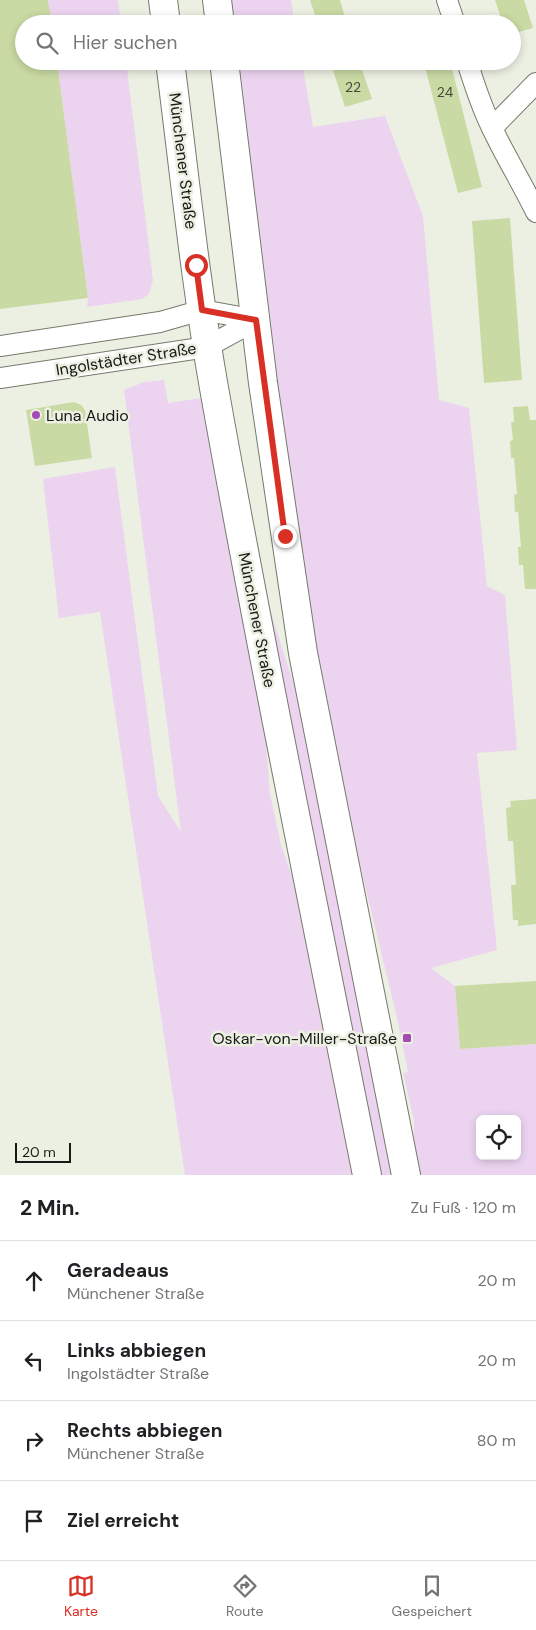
<!DOCTYPE html>
<html lang="de">
<head>
<meta charset="utf-8">
<style>
  :root { --surface:#fff; --page:#f2f2f2; --text:#202124; --muted:#757577; --line:#e0e0e0; --accent:#d93025 }
  body { margin:0; font-family:"DM Sans",sans-serif; background:var(--page); color:var(--text) }
  .controls { position:absolute; right:15px; bottom:15px; display:grid; overflow:hidden; border-radius:8px; box-shadow:0 2px 8px #0003 }
  .controls button { width:45px; height:45px; display:grid; place-items:center; padding:0; border:0; border-bottom:1px solid var(--line); background:var(--surface); color:var(--text); font:25px sans-serif }
  .scale { position:absolute; left:15px; bottom:12px; width:56px; box-sizing:border-box; padding-left:5px; border:2px solid #171914; border-top:0; font-size:14px; line-height:18px; white-space:nowrap; color:#171914; -webkit-text-stroke:4px #ecf0e2; paint-order:stroke }
  .stop { position:absolute; width:15px; height:15px; margin:-11px; border:4px solid #d93025; border-radius:50%; background:#fff }
  .stop.end { background:#d93025; border-color:#fff; box-shadow:0 1px 5px #0008 }
  .list { margin:0; padding:0; list-style:none }
  h2 { display:flex; justify-content:space-between; align-items:center; height:65px; margin:0; padding:0 20px; font-size:21px }
  h2 small { font-size:16px; font-weight:400; color:var(--muted) }
  .list li { display:grid; grid-template-columns:32px 1fr auto; gap:15px; align-items:center; box-sizing:border-box; height:80px; padding:0 20px; border-top:1px solid var(--line) }
  .list b { display:block; font-size:19px; white-space:nowrap }
  .list p { margin:0; font-size:16px; white-space:nowrap; color:var(--muted) }
  .list em { font-size:16px; font-style:normal; color:var(--muted) }
  .icon { flex:none; width:28px; height:28px; fill:none; stroke:currentColor; stroke-width:2; stroke-linecap:round; stroke-linejoin:round }
  .map { position:relative; flex:none; width:536px; height:1175px; overflow:hidden }
  .search { position:absolute; background:var(--surface); box-shadow:0 2px 8px #0003; left:15px; right:15px; top:15px; height:55px; display:flex; align-items:center; gap:12px; box-sizing:border-box; padding:0 18px; border-radius:28px; color:var(--muted); font-size:19px }
  .sheet { height:385px; background:var(--surface) }
  nav { display:flex; justify-content:space-around; align-items:center; box-sizing:border-box; height:70px; border-top:1px solid var(--line); background:var(--surface); font-size:14px; color:var(--muted) }
  nav a { display:grid; justify-items:center; gap:2px }
  nav .on { color:var(--accent) }
  .map>svg:first-child { display:block }
</style>
</head>
<body>
<div class="map">
<svg width="536" height="1175" viewBox="0 0 536 1175">
  <rect width="100%" height="100%" fill="#ecf0e2"/>
  <g fill="#ecd4f0" fill-rule="evenodd">
    <path d="M48,0h70l3,24h-69z"/>
    <path d="M230,0h61l4,24h-63z"/>
    <path d="M57,61h69l27,219 -4,14 -7,5 -55,8 1,-9z"/>
    <path d="M236,61h66l11,66 72,-11 38,100 16,184 30,8 18,178 18,9 12,155 -40,3 20,197 -66,18 24,18 5,63 76,-5v131h-121l-2,-8 1,-46 -11,-48 5,-1 -11,-54 -75,-310 -21,-126zM480,1119h37v37h-37z"/>
    <path d="M164,380l4,23 33,-5 4,12 58,295 7,89 11,51 20,57 53,273h-169l-85,-563 -41,6 -16,-139 72,-12 43,329 23,36 -57,-442 20,-8z"/>
    <path d="M271,613l26,81 98,481h-19l-112,-560z"/>
  </g>
  <g fill="#cadaa4">
    <path d="M0,0h48l4,24h-28v37h33l31,237 -88,11z"/>
    <path d="M310,0h30l7,24h-29z"/>
    <path d="M495,0h29l9,28 -21,6v-10h-9z"/>
    <path d="M330,61h29l13,38 -27,8z"/>
    <path d="M450,61l32,126 -24,6 -33,-126z"/>
    <path d="M510,218l12,162 -38,3 -12,-162z"/>
    <path d="M74,402l7,3 4,5 7,48 -57,8 -9,-56z"/>
    <path d="M528,406l2,14h6v169h-11l-2,-24h-4l-1,-18h3l-3,-35h-3l-1,-17 3,-1 -3,-36h-3l-1,-17 3,-1 -2,-18h3l-1,-15z"/>
    <path d="M536,799v125l-18,2v-6h-5l-2,-35h5l-3,-44h-5l-2,-33 5,-1 -1,-6z"/>
    <path d="M536,981v63l-76,5 -5,-63z"/>
  </g>
  <g fill="none" stroke-linecap="round" stroke-linejoin="round">
    <g stroke="#767a6d" stroke-width="22">
      <g id="street">
        <path d="M447,0l8,24"/>
        <path d="M467,61c7,23 14,44 24,65 14,30 31,57 45,86"/>
        <path d="M492,128l44,-45"/>
        <path d="M0,346l160,-24 42,-12 54,10"/>
        <path d="M0,378l207,-31 49,-27"/>
      </g>
    </g>
    <g stroke="#767a6d" stroke-width="30">
      <g id="primary">
        <path d="M163,0l3,24"/>
        <path d="M217,0l3,24"/>
        <path d="M170,61c14,109 25,219 44,327 47,263 101,525 153,787"/>
        <path d="M224,61l39,322 40,270 103,522"/>
      </g>
    </g>
    <use href="#street" stroke="#fff" stroke-width="20"/>
    <use href="#primary" stroke="#fff" stroke-width="28"/>
  </g>
  <g fill="none" stroke-linecap="round" stroke-linejoin="round">
    <path stroke="#d93025" stroke-width="6" d="M196,265l6,45 54,10 29,216"/>
  </g>
  <g fill="#a549b4" stroke="#ecf0e2" stroke-width="2">
    <circle cx="36" cy="415" r="5"/>
    <rect x="402" y="1033" width="10" height="10" rx="2.5"/>
  </g>
  <g text-anchor="middle" dominant-baseline="central" stroke-width="5" stroke-linejoin="round" paint-order="stroke">
    <g font-size="14" fill="#444938">
      <text x="353" y="87">22</text>
      <text x="445" y="92">24</text>
    </g>
    <g font-size="16" fill="#171914" stroke="#ecf0e2">
      <text transform="translate(183 161) rotate(83)">Münchener Straße</text>
      <text transform="translate(126 359) rotate(-9)">Ingolstädter Straße</text>
      <text transform="translate(257 620) rotate(79)">Münchener Straße</text>
    </g>
    <g font-size="16" fill="#171914" stroke="#ecf0e2" text-anchor="start">
      <text x="46" y="415">Luna Audio</text>
      <text x="397" y="1038" text-anchor="end">Oskar-von-Miller-Straße</text>
    </g>
  </g>
</svg>
<div class="controls">
<button><svg class="icon" aria-label="locate" viewBox="0 0 24 24"><circle cx="12" cy="12" r="6"/><path d="M12 2v4M12 18v4M2 12h4M18 12h4"/></svg></button>
</div>
<div class="scale">20 m</div>
<div class="stop" style="left:196px;top:265px"></div>
<div class="stop end" style="left:285px;top:536px"></div>
<div class="search"><svg class="icon" aria-label="search" viewBox="0 0 24 24"><circle cx="10" cy="10" r="6"/><path d="M15 15l6 6"/></svg>Hier suchen</div>
</div>
<section class="sheet">
<h2>2 Min.<small>Zu Fuß · 120 m</small></h2>
<ul class="list">
<li><svg class="icon" aria-label="ahead" viewBox="0 0 24 24"><path d="M12 20V5M6 11l6-6 6 6"/></svg><div><b>Geradeaus</b><p>Münchener Straße</p></div><em>20 m</em></li>
<li><svg class="icon" aria-label="left" viewBox="0 0 24 24"><path d="M17 20v-9H6M10 6l-5 5 5 5"/></svg><div><b>Links abbiegen</b><p>Ingolstädter Straße</p></div><em>20 m</em></li>
<li><svg class="icon" aria-label="right" viewBox="0 0 24 24"><path d="M7 20v-9h11M14 6l5 5-5 5"/></svg><div><b>Rechts abbiegen</b><p>Münchener Straße</p></div><em>80 m</em></li>
<li><svg class="icon" aria-label="arrive" viewBox="0 0 24 24"><path d="M6 21V4h12l-3 4 3 4H6"/></svg><div><b>Ziel erreicht</b></div></li>
</ul>
</section>
<nav>
<a class="on"><svg class="icon" aria-label="map" viewBox="0 0 24 24"><path d="M3 6l6-2 6 2 6-2v14l-6 2-6-2-6 2zM9 4v14M15 6v14"/></svg>Karte</a>
<a><svg class="icon" aria-label="directions" viewBox="0 0 24 24"><path d="M12 3l9 9-9 9-9-9zM9 14v-3h6M13 9l2 2-2 2"/></svg>Route</a>
<a><svg class="icon" aria-label="saved" viewBox="0 0 24 24"><path d="M7 4h10v16l-5-4-5 4z"/></svg>Gespeichert</a>
</nav>
</body>
</html>
